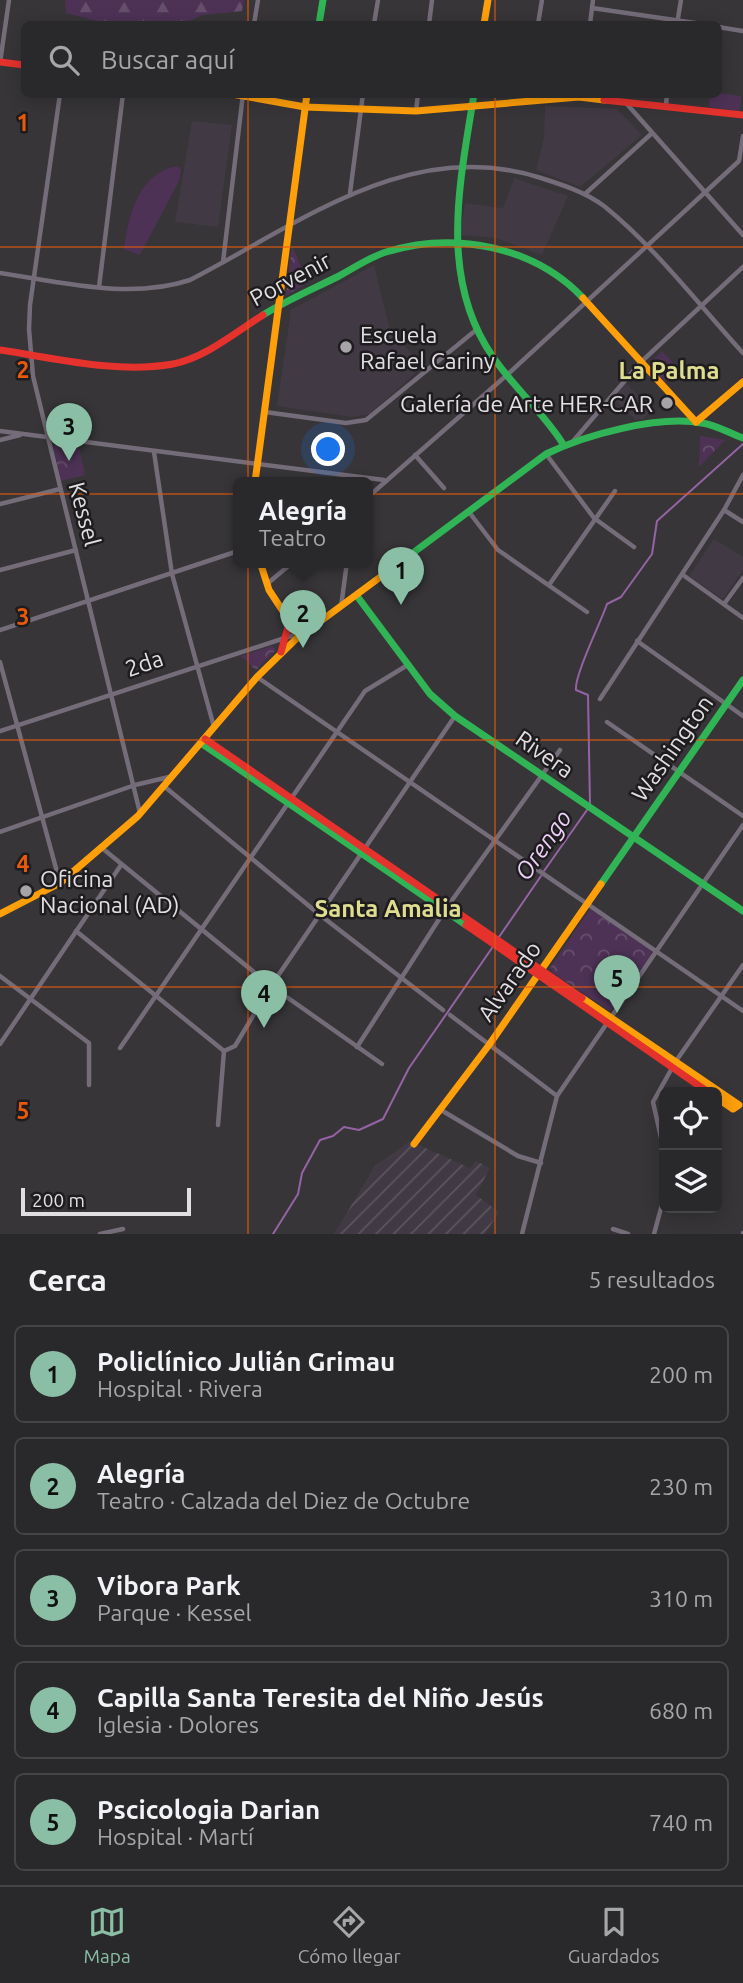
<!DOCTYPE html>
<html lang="es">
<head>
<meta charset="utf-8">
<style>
  :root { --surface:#29282a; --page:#353436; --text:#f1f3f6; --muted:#a5a6a8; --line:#454447; --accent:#8abfa5 }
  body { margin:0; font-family:Ubuntu,sans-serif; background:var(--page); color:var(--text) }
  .controls { position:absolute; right:21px; bottom:21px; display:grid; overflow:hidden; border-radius:10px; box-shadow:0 4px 18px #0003 }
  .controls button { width:63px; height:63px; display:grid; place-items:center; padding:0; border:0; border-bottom:2px solid var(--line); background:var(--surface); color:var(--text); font:35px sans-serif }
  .scale { position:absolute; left:21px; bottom:18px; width:170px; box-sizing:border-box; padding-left:7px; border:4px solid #e2dfe3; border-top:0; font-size:19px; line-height:24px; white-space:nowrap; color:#e2dfe3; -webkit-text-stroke:5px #1e1c1f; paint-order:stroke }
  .you { position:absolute; left:329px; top:450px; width:24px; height:24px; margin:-18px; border:5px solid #fff; border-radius:50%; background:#1a73e8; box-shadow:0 0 0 10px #1a73e833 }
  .badge { display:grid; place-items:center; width:46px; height:46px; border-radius:50%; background:var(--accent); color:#111; font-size:23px; font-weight:700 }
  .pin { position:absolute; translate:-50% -58px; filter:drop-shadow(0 2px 4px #0008) }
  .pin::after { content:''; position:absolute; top:37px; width:24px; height:21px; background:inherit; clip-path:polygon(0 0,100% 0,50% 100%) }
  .popup { position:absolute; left:233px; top:477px; width:140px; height:91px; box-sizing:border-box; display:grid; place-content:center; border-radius:10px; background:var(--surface); filter:drop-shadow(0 2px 5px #0005); font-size:23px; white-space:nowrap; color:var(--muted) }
  .popup b { font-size:26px; color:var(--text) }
  .popup::after { content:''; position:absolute; left:50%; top:100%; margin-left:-14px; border:14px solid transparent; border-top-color:var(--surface) }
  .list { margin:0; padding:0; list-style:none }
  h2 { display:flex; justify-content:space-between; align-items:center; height:91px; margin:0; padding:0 28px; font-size:30px }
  h2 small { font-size:23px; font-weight:400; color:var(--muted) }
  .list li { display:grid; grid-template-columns:46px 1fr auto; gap:21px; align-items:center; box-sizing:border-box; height:98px; margin:0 14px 14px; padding:0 14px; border:2px solid var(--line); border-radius:10px }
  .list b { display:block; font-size:26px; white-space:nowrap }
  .list p { margin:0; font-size:23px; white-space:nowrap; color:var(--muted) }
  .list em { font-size:23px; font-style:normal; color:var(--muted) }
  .icon { flex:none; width:38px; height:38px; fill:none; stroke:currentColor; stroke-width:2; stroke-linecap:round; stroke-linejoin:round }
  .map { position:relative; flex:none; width:743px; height:1234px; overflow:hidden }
  .search { position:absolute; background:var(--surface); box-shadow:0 4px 18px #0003; left:21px; right:21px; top:21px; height:77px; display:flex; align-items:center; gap:18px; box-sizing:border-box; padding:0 24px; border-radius:10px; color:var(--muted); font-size:26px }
  .sheet { height:651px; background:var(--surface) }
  nav { display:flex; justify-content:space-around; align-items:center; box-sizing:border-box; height:98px; border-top:2px solid var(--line); background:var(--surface); font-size:19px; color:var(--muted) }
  nav a { display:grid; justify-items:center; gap:4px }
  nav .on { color:var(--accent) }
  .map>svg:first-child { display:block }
</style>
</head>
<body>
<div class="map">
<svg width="743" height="1234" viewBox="0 0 743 1234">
  <defs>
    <pattern id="industrial-furrows" width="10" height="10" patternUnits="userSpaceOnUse" patternTransform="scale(1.75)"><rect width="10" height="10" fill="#413943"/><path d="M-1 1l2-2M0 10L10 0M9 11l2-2" fill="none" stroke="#5c555e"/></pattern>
    <pattern id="forest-firs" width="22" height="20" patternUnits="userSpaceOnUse" patternTransform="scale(1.75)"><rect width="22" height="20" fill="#4d3255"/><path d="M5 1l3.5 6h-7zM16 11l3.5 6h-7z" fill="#664f6d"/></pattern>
    <pattern id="park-crowns" width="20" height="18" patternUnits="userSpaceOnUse" patternTransform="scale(1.75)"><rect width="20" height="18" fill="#4d3255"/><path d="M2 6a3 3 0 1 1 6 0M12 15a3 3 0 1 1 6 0" fill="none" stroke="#664f6d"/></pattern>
  </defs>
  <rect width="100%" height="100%" fill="#373538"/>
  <g fill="#413943">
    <path d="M545,106l72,3 25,26 -62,52 -44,-17 8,-32z"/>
    <path d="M192,121l40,4 -14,102 -43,-5z"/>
    <path d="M514,178l54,18 -26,59 -46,-17 -36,-3 5,-32 38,5z"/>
    <path d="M374,265l15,61 33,41 -52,47 -18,3 -75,-11 14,-96z"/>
    <path d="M626,383l25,27 -8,9 -7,1 -23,-22z"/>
    <path d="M714,539l29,18v13l-20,29 -34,-23z"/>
  </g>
  <path fill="url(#industrial-furrows)" d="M410,1141l60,27 6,-7 14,7 -14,27 23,17 -14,22h-151l41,-68z"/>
  <g fill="#4d3255">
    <path d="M719,93l22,3 -1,15 -31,-4 1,-12z"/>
    <path d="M178,166l3,4 -2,11 -39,74 -16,-6c4,-34 15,-77 54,-83z"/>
  </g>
  <path fill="url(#forest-firs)" d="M65,0h179l-2,11 -39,4 -21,9h-73l-43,-11z"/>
  <g fill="url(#park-crowns)">
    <path d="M292,245l15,38 -21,13z"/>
    <path d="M662,351l17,18 -15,13 -15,-18z"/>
    <path d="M700,436l25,4 -26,27z"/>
    <path d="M53,445l26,3 6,27 -24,6z"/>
    <path d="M272,646l4,4 -20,20 -15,-14z"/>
    <path d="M590,909l62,41 -1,6 -41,55 -57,-38 -3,-5z"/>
  </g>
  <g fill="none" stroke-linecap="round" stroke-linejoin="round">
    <g stroke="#9563a5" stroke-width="2">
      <path d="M590,805l-2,-110 -12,-5c-2,-14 25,-68 31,-86l14,-7 31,-43 5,-33 86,-77"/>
      <path d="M544,871l43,-61"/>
      <path d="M499,937l42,-61"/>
      <path d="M273,1234l25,-40 4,-21 18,-33 13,-4 11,-9 15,3 24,-11 26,-51 83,-120"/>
    </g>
    <g stroke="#756c79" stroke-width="4.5">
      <path d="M592,8l110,16"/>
      <path d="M254,24l4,-24"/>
      <path d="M374,24l4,-24"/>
      <path d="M429,24l3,-24"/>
      <path d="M538,24l4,-24"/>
      <path d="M590,24l3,-24"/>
      <path d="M677,24l4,-24"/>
      <path d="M718,27l25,4"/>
      <path d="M0,63l9,-63"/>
      <path d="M60,94l-30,211 -1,24 4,47 107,437"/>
      <path d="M626,103l117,132"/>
      <path d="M666,105l1,-11"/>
      <path d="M416,111l2,-17"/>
      <path d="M350,193l13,-99"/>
      <path d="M585,194l66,-60"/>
      <path d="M223,262l20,-168"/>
      <path d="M0,273c62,9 129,27 190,7 111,-57 220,-144 351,-102 22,7 44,14 63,28 52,42 94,98 139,147"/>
      <path d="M99,287l24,-193"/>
      <path d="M265,412l81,11 20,-3 110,-90"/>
      <path d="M0,431l384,49"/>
      <path d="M0,440l20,-5"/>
      <path d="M574,440l67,-78 102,-95"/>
      <path d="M154,452l18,122 42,153"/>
      <path d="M546,454l48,64 40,29"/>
      <path d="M415,455l29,33"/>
      <path d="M368,497l140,-123 231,-213 4,-25"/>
      <path d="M0,504l60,-15"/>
      <path d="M724,510l19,12"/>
      <path d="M469,512l29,38 89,62"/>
      <path d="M0,570l76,-20"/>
      <path d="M683,575l60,43"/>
      <path d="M267,584l26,-22"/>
      <path d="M549,585l66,-94"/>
      <path d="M724,604l19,-26"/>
      <path d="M341,607l6,-45"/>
      <path d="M0,630l238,-79"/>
      <path d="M637,641l106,75"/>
      <path d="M0,662l60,221"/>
      <path d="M257,677l486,334"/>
      <path d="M600,699l124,-189 19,-35"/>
      <path d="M607,722l136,94"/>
      <path d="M0,731l297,-97"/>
      <path d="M165,787l155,128 123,95"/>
      <path d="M0,832l135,-47 34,-8"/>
      <path d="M102,848l169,138 111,78"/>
      <path d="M76,931l148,120"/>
      <path d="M0,976l89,67v42"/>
      <path d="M450,1015l107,81"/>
      <path d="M0,1044l121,-179"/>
      <path d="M357,1047l88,-137 115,-160"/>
      <path d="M120,1048l245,-357 41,-25"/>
      <path d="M224,1051l11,-5 36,-60 184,-270"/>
      <path d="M441,1110l77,46 23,7"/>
      <path d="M218,1125l6,-74"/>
      <path d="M664,1151l-11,-49 23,-41 67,-96"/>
      <path d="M613,1229l15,5"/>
      <path d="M100,1234l23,-5"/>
      <path d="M522,1234l35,-138 186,-271"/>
      <path d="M654,1234l10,-37"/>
      <path d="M743,1234v-1"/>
    </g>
    <g stroke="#30b455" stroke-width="7">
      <path d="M319,24l4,-24"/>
      <path d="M474,94c-14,88 -36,184 19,263 21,31 50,55 70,87"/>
      <path d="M263,315c24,-15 50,-26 76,-39 15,-8 31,-19 47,-24 68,-21 148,-6 197,46"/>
      <path d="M402,561l144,-107c39,-19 112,-39 156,-31 14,2 27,10 41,15"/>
      <path d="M357,596l73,98 25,22 288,195"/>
      <path d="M201,743l265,182"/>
      <path d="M601,884l142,-204"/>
    </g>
    <g stroke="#ff9f0a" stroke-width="7">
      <path d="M484,24l4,-24"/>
      <path d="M232,94l73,13 111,4 163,-14 25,3"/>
      <path d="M583,298l113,124"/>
      <path d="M696,422l47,-40"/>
      <path d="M255,482l52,-388"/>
      <path d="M260,562l9,28 31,47"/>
      <path d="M0,914l60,-31 78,-67 119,-139 38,-37 107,-79"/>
      <path d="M582,998l157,107 -6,4 -16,-11"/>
      <path d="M414,1144l75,-99 112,-161"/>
    </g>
    <g stroke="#e5322d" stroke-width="7">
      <path d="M0,62l24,3"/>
      <path d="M604,100l139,15"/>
      <path d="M0,350c55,8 116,24 173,14 32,-6 63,-32 90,-49"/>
      <path d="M281,652l7,-25"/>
      <path d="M205,739l377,259"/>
      <path d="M466,925l242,167"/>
    </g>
  </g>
  <path fill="none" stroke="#e8590c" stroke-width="2" stroke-opacity="0.55" d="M248,0v24M495,0v24M248,94v1140M495,94v1140M0,247h743M0,494h743M0,740h743M0,987h743"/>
  <g fill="#a6a4a7" stroke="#1e1c1f" stroke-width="2.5">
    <circle cx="346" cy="347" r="7"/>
    <circle cx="667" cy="403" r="7"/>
    <circle cx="26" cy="891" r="7"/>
  </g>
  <g text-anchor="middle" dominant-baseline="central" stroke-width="5" stroke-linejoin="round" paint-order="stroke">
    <g font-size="23" fill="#e2dfe3" stroke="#1e1c1f">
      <text transform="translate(290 279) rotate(-28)">Porvenir</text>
      <text transform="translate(85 514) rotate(75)">Kessel</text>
      <text transform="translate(144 663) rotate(-19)">2da</text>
      <text transform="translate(672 748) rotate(-55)">Washington</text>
      <text transform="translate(545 754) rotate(35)">Rivera</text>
      <text transform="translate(509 981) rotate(-55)">Alvarado</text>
    </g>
    <g font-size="23" fill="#e2dfe3" stroke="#1e1c1f" text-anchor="start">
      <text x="360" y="334">Escuela<tspan x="360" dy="26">Rafael Cariny</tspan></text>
      <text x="653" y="403" text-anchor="end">Galería de Arte HER-CAR</text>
      <text x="40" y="878">Oficina<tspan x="40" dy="26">Nacional (AD)</tspan></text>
    </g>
    <g font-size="24" font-weight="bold" fill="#dfdd8f" stroke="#1e1c1f">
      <text x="669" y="370">La Palma</text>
      <text x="388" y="908">Santa Amalia</text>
    </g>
    <g font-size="24" font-style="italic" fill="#edd0f7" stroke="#1e1c1f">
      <text transform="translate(543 845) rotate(-55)">Orengo</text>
    </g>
  </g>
  <g font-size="23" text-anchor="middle" font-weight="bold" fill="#e8590c" stroke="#1e1c1f" stroke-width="5" stroke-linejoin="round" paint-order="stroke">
    <text x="23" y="131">1</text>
    <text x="23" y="378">2</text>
    <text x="23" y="625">3</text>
    <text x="23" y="872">4</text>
    <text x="23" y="1119">5</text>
  </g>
</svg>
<div class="controls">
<button><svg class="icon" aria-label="locate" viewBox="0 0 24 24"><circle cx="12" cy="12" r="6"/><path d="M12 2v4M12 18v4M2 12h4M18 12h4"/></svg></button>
<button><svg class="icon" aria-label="layers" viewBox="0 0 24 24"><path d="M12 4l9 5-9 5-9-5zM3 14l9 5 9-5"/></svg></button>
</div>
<div class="scale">200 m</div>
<div class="you"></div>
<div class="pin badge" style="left:401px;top:605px">1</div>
<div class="pin badge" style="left:303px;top:648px">2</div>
<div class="popup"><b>Alegría</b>Teatro</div>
<div class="pin badge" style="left:69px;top:461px">3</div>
<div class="pin badge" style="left:264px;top:1028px">4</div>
<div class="pin badge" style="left:617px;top:1013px">5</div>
<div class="search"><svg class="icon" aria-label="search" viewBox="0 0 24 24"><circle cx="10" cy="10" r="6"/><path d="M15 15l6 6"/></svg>Buscar aquí</div>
</div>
<section class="sheet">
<h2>Cerca<small>5 resultados</small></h2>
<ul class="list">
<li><span class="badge">1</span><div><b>Policlínico Julián Grimau</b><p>Hospital · Rivera</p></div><em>200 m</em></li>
<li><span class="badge">2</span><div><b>Alegría</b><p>Teatro · Calzada del Diez de Octubre</p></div><em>230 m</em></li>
<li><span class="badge">3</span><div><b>Vibora Park</b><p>Parque · Kessel</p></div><em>310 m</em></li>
<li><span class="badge">4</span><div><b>Capilla Santa Teresita del Niño Jesús</b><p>Iglesia · Dolores</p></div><em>680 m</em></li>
<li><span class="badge">5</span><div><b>Pscicologia Darian</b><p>Hospital · Martí</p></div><em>740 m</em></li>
</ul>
</section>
<nav>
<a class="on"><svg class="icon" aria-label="map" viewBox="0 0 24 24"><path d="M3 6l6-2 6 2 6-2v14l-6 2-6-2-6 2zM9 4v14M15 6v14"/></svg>Mapa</a>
<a><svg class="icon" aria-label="directions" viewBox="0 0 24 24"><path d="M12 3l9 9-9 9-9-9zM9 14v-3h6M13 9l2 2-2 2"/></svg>Cómo llegar</a>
<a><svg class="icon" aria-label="saved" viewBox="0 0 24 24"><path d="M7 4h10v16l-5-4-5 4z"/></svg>Guardados</a>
</nav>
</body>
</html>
